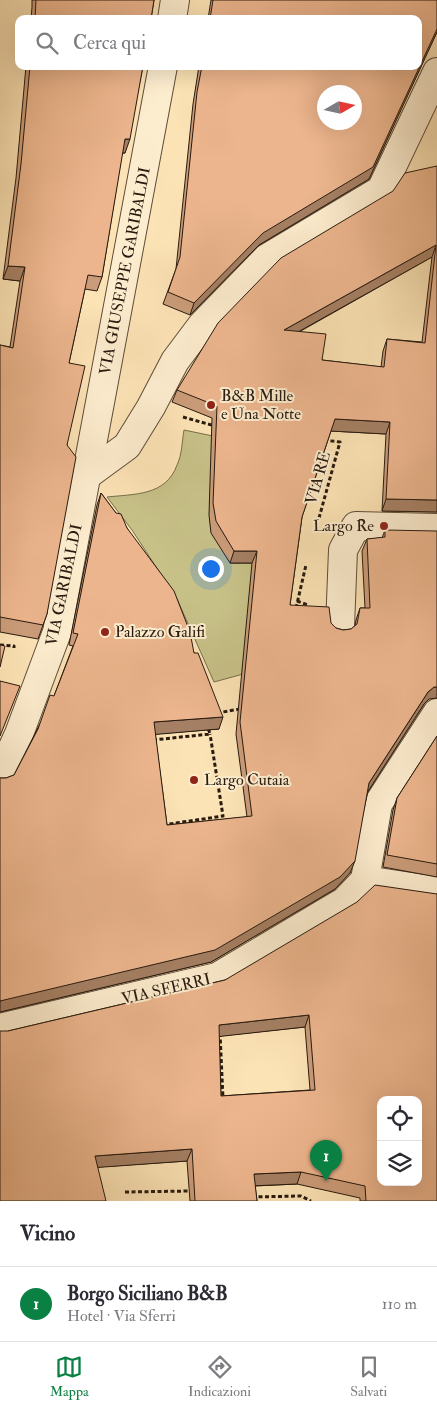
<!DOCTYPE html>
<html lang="it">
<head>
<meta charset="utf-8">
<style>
  :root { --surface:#fff; --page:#f7f7f7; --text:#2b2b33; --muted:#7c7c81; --line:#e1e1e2; --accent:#0b8043 }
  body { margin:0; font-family:"IM FELL Double Pica",serif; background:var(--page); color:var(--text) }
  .controls { position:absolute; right:15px; bottom:15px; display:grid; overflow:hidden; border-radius:10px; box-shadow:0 5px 20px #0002 }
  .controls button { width:45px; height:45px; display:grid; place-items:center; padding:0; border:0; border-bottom:1px solid var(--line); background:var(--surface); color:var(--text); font:25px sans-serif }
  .compass { position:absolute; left:317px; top:85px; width:45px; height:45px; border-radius:50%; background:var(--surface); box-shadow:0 5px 20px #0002; rotate:81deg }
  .you { position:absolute; left:210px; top:568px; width:18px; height:18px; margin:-12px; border:4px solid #fff; border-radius:50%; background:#1a73e8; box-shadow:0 0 0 8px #1a73e833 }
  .badge { display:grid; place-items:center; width:32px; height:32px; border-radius:50%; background:var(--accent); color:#fff; font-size:16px; font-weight:700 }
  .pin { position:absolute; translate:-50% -41px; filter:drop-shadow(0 1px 2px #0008) }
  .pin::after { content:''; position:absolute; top:26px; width:18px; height:15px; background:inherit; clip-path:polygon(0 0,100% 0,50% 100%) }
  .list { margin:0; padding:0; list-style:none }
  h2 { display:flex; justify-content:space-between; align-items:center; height:65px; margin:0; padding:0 20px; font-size:21px }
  h2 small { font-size:16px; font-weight:400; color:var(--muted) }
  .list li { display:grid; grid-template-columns:32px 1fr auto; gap:15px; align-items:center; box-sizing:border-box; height:75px; padding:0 20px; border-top:1px solid var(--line) }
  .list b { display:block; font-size:19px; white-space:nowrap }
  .list p { margin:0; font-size:16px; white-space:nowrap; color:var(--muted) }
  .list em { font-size:16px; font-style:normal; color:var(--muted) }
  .icon { flex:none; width:28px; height:28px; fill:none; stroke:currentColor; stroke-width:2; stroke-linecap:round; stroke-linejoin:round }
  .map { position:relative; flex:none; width:437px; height:1201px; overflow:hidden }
  .search { position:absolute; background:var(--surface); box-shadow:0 5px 20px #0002; left:15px; right:15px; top:15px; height:55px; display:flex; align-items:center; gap:12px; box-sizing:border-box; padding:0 18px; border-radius:10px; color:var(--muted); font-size:19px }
  .sheet { height:140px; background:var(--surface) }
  nav { display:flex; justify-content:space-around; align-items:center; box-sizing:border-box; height:70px; border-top:1px solid var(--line); background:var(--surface); font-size:14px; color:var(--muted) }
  nav a { display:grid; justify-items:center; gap:2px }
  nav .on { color:var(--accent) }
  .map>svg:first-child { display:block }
</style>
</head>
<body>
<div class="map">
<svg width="437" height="1201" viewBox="0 0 437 1201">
  <rect width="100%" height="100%" fill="#fce3b5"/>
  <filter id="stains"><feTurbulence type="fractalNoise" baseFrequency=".004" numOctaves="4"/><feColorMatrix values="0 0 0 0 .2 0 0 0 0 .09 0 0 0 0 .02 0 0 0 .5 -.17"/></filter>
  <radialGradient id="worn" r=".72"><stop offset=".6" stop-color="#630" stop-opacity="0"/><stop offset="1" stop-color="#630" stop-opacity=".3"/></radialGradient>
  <path fill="#c7c188" stroke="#786e4c" d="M184,430l29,6 40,127 -6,110 -33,9 -37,-83 -45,-69 -25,-33c27,-3 59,-1 70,-32 5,-10 5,-24 7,-35z"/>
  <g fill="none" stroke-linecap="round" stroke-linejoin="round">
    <g stroke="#5d4c38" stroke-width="30">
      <g id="street">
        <path d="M172,19l3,-19"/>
        <path d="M86,476l41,-30 24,-39 24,-46 27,-36 65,-67 114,-68 56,-118"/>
        <path d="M340,627l3,-77 13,-24 81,2"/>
        <path d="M0,775l19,-41 38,-102 106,-566"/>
        <path d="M365,880l13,-76 59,-91"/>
        <path d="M365,880l72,11"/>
        <path d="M0,1028l217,-51 128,-76 20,-21"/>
      </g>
    </g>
    <g stroke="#281a0f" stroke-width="3" stroke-dasharray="4 2.5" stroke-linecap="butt">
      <path d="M183,417l32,9"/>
      <path d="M319,518l21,-76 -17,-2"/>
      <path d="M297,601l11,4"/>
      <path d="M296,608l10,-43"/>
      <path d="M0,645l14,1v2"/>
      <path d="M217,713l23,-4"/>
      <path d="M153,740l57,-6 -2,-6"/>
      <path d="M163,825l60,-9 -13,-82"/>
      <path d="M220,1033l3,66"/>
      <path d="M125,1192l64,-1"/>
      <path d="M252,1197l49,-1 10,5"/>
    </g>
    <use href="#street" stroke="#fdedcf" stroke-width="28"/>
  </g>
  <g fill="#cb9c79" stroke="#281a0f" fill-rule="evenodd">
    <path d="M32,0h122l-3,19h-120l1,-12z"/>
    <path d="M211,0h226v32l-68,147 -110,66 -69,70 -27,-11 13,-35 17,-165 6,-38h219v-47h-210zM324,92h30v30h-30z"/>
    <path d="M26,66h117l-18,87h-3l-20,124 -5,14 -12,-2 -16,74 -2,82 -20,169 -9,25 -38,-7v-287l10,2 10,-66 -17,-2 13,-101z"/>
    <path d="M437,166v346l-55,-1 4,-77 -55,-3 -29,86 -12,88 41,18 5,5 7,2 8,-1 4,-3 1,-6 4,-12h5l-3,-57 5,-12 15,-1 3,-8 44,169 -5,5 -56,87 -18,82 -15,16 -124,73 -211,50v-234h6l8,-3 40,-79 19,-50 -4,-1 28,-140 4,-12 26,35 67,125 25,76 -64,5 12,91 80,-8 -11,-83 16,-171h-22l-19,-30 -2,-18 3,-97 -40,-16 5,-12zM432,257l-10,85 -35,-3 -4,12 -2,16 -59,-7 -23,-28z"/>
    <path d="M437,736v141l-54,-10 10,-57 4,-12z"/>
    <path d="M437,894v307h-77v-3l-63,-14 -42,2 2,15h-67l-3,-40 -89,6 -90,-136 217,-51zM305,1027l5,63 -89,6 -2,-60z"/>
  </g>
  <g fill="#a57f63" stroke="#281a0f">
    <path d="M437,29v3l-68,147 -110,66 -69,70 4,-12z"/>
    <path d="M125,139h5l-5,14h-5z"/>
    <path d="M436,245l-4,12 -152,85 4,-12z"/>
    <path d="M8,266l17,1 -5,14 -17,-2z"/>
    <path d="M335,419l55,3 -4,12 -56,-3z"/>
    <path d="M386,499l51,1v12l-55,-1z"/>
    <path d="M234,551h23l-5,12h-22z"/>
    <path d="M434,687h3v11l-8,1 -5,5 -59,92 4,-13 59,-91z"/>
    <path d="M223,717l-4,12 -70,6 5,-13z"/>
    <path d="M355,861l-5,12 -15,16 -124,73 -211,50v-11z"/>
    <path d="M309,1015l-4,12 -90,10 4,-12z"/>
    <path d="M192,1149l-5,12 -97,7 5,-12z"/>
    <path d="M301,1172l-4,12 -47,2 4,-12z"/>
  </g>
  <g fill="#ecb58d" stroke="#281a0f" fill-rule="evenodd">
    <path d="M36,0h118l-3,19h-116z"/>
    <path d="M213,0h224v29l-64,138 -110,66 -69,70 -26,-11 12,-35 17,-165 5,-26h216v-47h-208zM324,92h30v30h-30z"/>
    <path d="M30,66h113l-13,73h-5l-23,138 -14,-2 -19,88 16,3 -18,79 9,12 -29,157 -4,11 -43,-8v-272l13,3 12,-81 -17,-1 13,-102z"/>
    <path d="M437,166v334l-51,-1 4,-77 -55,-3 -33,98 -12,88 39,2 2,16 5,5 7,2 8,-1 6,-5 3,-16h10l-3,-69 18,-2v-7l52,1v156h-3l-6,5 -59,91 -14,78 -15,16 -125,73 -215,51v-223h6l8,-3 24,-46 12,-34 4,1 24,-62 -5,-1 28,-140 15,20 5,1 6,14 47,63 16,41 4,21h4l25,64 -69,5 13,103 85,-9 -12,-94 17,-171h-23l-18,-30 -3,-18 4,-97 -40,-16 41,-67 63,-65 112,-67 12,-18zM436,245l-11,98 -38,-4 -3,28 -62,-7 4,-26 -42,-4z"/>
    <path d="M0,645l5,1 -5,21z"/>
    <path d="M0,681l20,5 -20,50z"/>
    <path d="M437,736v128l-50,-9 10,-57z"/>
    <path d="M375,885l62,9v307h-71l-1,-15 -64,-14 -47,2 3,27h-62l-3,-52 -97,7 11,45h-106v-170h8l217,-51 132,-78zM309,1015l6,75 -94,6 -2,-71zM381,1100h37v82h-37z"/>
  </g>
  <g fill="#8f2418" stroke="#fdedcf" stroke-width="2">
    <circle cx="211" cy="405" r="5"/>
    <circle cx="384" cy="526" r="5"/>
    <circle cx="105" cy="632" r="5"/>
    <circle cx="194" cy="780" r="5"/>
  </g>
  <g text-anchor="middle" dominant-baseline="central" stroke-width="4" stroke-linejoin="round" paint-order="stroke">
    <g font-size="16" fill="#281a0f" stroke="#fdedcf">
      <text transform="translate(125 271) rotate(-79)">VIA GIUSEPPE GARIBALDI</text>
      <text transform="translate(318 478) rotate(-74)">VIA RE</text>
      <text transform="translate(64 585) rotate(-78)">VIA GARIBALDI</text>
      <text transform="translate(166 989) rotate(-13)">VIA SFERRI</text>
    </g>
    <g font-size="16" fill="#281a0f" stroke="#fdedcf" text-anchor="start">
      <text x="221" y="396">B&amp;B Mille<tspan x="221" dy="18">e Una Notte</tspan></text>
      <text x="374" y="526" text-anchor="end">Largo Re</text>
      <text x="115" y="632">Palazzo Galifi</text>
      <text x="204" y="780">Largo Cutaia</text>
    </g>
  </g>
  <rect width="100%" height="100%" filter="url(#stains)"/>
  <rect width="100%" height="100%" fill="url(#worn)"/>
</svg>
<div class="controls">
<button><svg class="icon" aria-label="locate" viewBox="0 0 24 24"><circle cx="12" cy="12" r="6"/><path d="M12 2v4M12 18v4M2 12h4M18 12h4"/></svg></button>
<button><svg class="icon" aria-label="layers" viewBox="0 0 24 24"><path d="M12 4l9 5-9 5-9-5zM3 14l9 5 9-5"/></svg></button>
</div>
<svg class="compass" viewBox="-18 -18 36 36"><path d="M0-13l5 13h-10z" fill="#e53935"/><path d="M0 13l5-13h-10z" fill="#7c7c81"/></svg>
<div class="you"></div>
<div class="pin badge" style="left:326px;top:1181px">1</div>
<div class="search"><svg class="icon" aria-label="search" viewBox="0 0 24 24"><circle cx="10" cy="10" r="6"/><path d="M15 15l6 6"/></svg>Cerca qui</div>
</div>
<section class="sheet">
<h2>Vicino<small></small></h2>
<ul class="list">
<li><span class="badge">1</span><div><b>Borgo Siciliano B&amp;B</b><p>Hotel · Via Sferri</p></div><em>110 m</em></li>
</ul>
</section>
<nav>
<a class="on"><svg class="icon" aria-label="map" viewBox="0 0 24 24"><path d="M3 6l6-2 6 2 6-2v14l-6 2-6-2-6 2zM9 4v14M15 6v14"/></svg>Mappa</a>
<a><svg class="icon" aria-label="directions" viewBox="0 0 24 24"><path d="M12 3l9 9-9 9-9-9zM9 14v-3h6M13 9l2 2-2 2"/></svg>Indicazioni</a>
<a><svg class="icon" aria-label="saved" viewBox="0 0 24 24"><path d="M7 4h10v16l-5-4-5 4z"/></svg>Salvati</a>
</nav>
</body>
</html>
